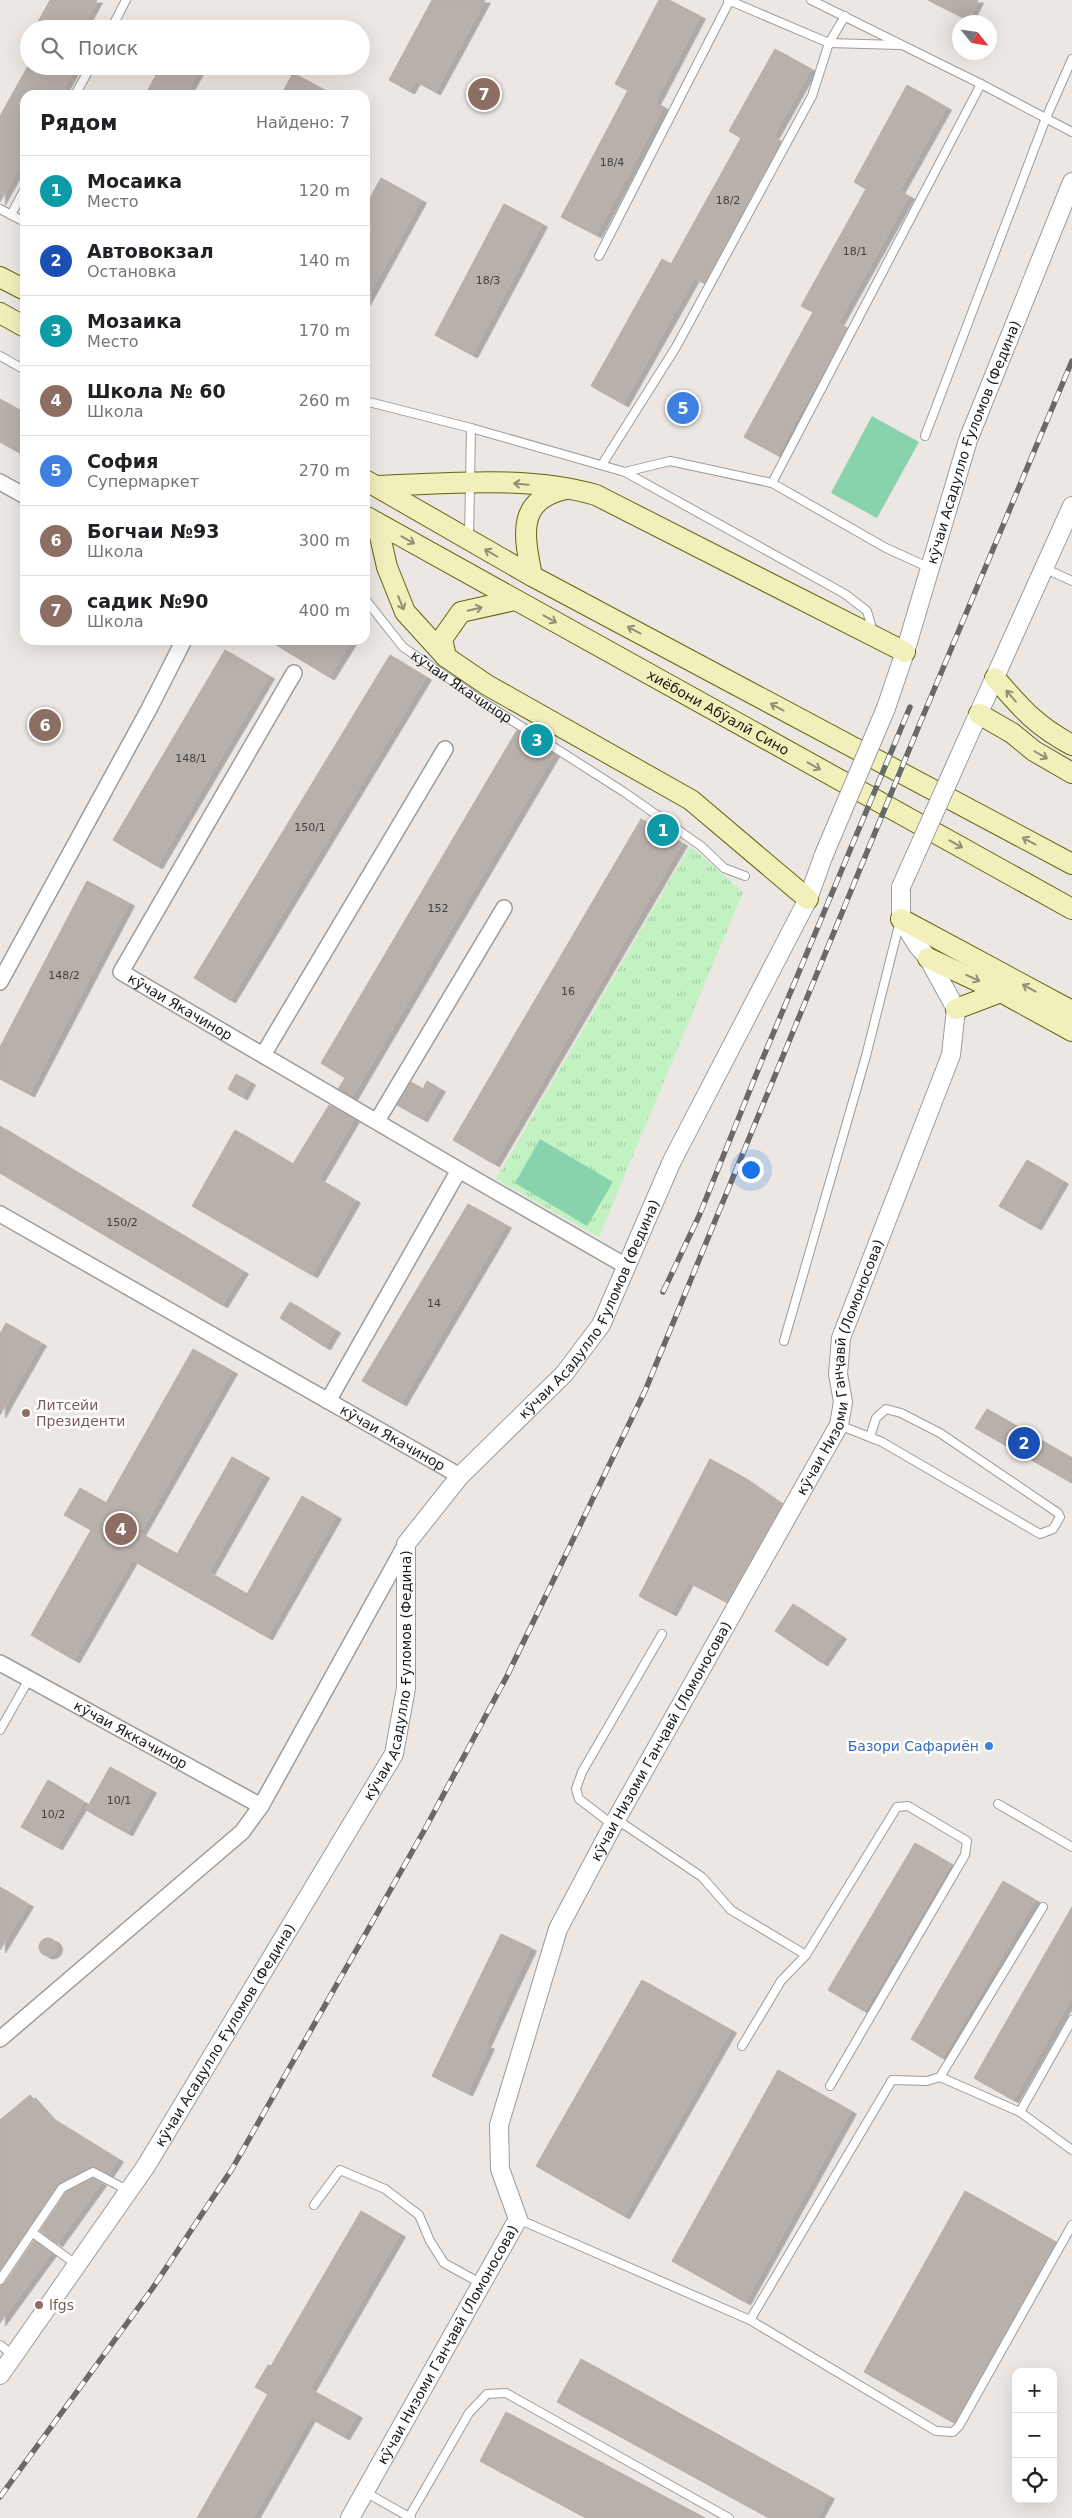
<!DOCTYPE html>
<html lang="ru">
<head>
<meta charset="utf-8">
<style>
  :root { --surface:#fff; --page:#f6f6f6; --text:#202124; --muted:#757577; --line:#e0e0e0; --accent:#ea580c }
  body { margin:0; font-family:"DejaVu Sans",sans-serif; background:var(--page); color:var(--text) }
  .controls { position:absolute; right:15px; bottom:15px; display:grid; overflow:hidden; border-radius:10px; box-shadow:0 5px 20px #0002 }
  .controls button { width:45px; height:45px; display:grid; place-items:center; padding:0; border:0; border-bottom:1px solid var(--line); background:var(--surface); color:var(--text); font:25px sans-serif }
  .compass { position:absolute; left:952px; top:15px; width:45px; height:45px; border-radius:50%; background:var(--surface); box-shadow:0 5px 20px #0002; rotate:120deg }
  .you { position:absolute; left:750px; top:1169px; width:18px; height:18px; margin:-12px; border:4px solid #fff; border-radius:50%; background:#1a73e8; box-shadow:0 0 0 8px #1a73e833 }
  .badge { display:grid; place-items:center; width:32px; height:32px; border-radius:50%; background:var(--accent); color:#fff; font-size:16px; font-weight:700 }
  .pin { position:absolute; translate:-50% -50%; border:2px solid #fff; box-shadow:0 1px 5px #0006 }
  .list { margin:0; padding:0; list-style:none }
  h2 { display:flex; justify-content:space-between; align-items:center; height:65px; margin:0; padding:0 20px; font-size:21px }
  h2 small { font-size:16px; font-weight:400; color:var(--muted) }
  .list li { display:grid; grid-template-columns:32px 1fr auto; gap:15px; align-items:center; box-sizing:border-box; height:70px; padding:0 20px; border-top:1px solid var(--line) }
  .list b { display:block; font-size:19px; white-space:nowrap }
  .list p { margin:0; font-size:16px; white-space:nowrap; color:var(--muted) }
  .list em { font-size:16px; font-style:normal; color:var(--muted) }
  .icon { flex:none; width:28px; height:28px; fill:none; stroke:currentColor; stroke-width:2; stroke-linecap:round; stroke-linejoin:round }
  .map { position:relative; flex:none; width:1072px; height:2518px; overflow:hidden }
  .search { position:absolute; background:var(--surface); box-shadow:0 5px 20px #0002; left:20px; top:20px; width:350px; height:55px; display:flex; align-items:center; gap:12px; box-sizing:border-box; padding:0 18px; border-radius:28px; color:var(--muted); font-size:19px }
  .panel { position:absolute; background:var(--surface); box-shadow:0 5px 20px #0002; left:20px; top:90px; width:350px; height:555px; border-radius:15px }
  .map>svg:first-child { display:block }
</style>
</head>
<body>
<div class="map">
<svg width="1072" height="2518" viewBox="0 0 1072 2518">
  <defs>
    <pattern id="park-tufts" width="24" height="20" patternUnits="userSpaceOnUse" patternTransform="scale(1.25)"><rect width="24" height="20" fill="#c3f2c2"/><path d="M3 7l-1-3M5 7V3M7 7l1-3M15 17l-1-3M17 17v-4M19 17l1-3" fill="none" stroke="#a7cfa6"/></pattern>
    <filter id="shadow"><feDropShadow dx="5.5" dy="3" stdDeviation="0" flood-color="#0004"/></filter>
  </defs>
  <rect width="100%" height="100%" fill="#ece7e2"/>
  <path fill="url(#park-tufts)" d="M690,846l53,46 -144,345 -103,-58z"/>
  <g fill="#88d3ae">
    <path d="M872,416l47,26 -42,76 -46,-25z"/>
    <path d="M540,1139l73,43 -26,44 -72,-43z"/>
  </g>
  <g fill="#b8b0ab" stroke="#bbada6" filter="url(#shadow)">
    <path d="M50,0h47l-16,29h-47z"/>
    <path d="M432,0h53l-50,92 -20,-11 -6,10 -20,-11z"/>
    <path d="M659,0h10l31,16 -45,86 8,5 -67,128 -35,-18 67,-127 -13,-6z"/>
    <path d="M928,0h50l-10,20z"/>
    <path d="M775,49l36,20 -38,68 8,4 -77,142 -10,-5 -71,126 -32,-18 71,-127 9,5 70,-126 -12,-7z"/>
    <path d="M28,66h48l-16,29h-35v62l-25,45v-86z"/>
    <path d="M161,66h40l-16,29h-40z"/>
    <path d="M293,73l41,22h-53z"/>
    <path d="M907,85l39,22 -47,84 10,5 -71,127 9,5 -70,127 -33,-18 69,-125 -12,-6 65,-117 -12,-7z"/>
    <path d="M381,178l40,22 -56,102v-95z"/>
    <path d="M504,204l38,20 -70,131 -37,-20z"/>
    <path d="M0,399l25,14v43l-25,-14z"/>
    <path d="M268,640h84l-23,37z"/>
    <path d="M225,650l44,26 -112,190 -44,-26z"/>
    <path d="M390,655l36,22 -196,323 -36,-22z"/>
    <path d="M517,730l37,24 -202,343 -14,-8 7,-11 -24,-15z"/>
    <path d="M641,819l41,24 -188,321 -41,-24z"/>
    <path d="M87,881l42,22 -100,191 -29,-15v-32z"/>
    <path d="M236,1074l14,8 -8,15 -14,-8z"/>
    <path d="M427,1081l13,8 -18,30 -25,-14 14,-23 12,7z"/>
    <path d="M329,1105l25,14 -35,60 36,21 -43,75 -120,-69 43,-76 58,34z"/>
    <path d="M0,1126l243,145 -21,34 -222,-132z"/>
    <path d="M1027,1160l36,21 -27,46 -37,-21z"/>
    <path d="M468,1204l38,21 -105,178 -39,-22z"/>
    <path d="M290,1302l45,28 -10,17 -45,-29z"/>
    <path d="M6,1323l35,20 -41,72v-81z"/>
    <path d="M193,1349l39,22 -92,162 37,21 55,-97 32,18 -55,97 38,22 55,-98 34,20 -69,121 -135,-77 -58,100 -43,-25 60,-105 -27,-15 16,-27 26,15z"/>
    <path d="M987,1409l85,49v25l-97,-55z"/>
    <path d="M710,1459l33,18 39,27 -56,98 -38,-20 -17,31 -32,-17z"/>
    <path d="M793,1604l48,32 -19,27 -47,-32z"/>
    <path d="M110,1767l41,23 -24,43 -41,-23z"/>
    <path d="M48,1780l36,22 -27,45 -36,-20z"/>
    <path d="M915,1843l36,21 -87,147 -36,-21z"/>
    <path d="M1003,1881l32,19 -93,158 -31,-19z"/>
    <path d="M0,1887l28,17 -28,46z"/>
    <path d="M1072,1907v90l-59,103 -39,-22z"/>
    <path d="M501,1934l30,14 -46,97 4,1 -22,47 -35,-17z"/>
    <circle cx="48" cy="1947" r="9"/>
    <path d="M642,1980l89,50 -107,186 -88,-50z"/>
    <path d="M778,2070l73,41 -106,191 -73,-41z"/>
    <path d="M30,2095l20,22 68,42 -10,15 -15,-8 -35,18 -58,86v-150z"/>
    <path d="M93,2178l8,5 -44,61 -17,-13 26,-39z"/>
    <path d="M965,2191l91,51 -102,181 -90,-51z"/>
    <path d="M361,2211l39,23 -90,155 47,26 -13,22 -34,-19 -57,100h-56l71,-124 -13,-7 13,-22 3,1z"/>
    <path d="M34,2240l17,13 -51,70v-37l5,-3z"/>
    <path d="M581,2359l248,137 -12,22h-48l-212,-116z"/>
    <path d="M506,2412l199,106h-119l-106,-57z"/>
  </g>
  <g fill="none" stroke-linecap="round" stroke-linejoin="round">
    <g stroke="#9c9c9c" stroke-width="10">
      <g id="service">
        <path d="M728,0l101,43 70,2"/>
        <path d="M811,0l170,84 91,48"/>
        <path d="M111,29l15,-29"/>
        <path d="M75,95l16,-29"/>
        <path d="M0,209l25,13"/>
        <path d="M11,215l14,-27"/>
        <path d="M599,256l131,-256"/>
        <path d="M0,356l25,14"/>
        <path d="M365,401l106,27 154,44 220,122 22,17 6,21"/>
        <path d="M925,436l121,-318 26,-59"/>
        <path d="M603,463l73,-116 136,-251 17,-53 16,-27"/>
        <path d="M625,472l45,-11 102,22 114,65 44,20"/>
        <path d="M772,483l209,-399"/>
        <path d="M469,538l2,-110"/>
        <path d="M1044,568l28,13"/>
        <path id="s1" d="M365,599l38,48 80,55 141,90 77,54 23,22 21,8"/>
        <path d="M784,1341l82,-285 34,-135"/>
        <path d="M839,1425l43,17 158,92 13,-5 7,-12 -2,-4 -118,-80 -39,-20 -15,-4 -10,9 -6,19"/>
        <path d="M0,1730l29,-51"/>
        <path d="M998,1804l74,43"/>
        <path d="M616,1819l86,58 29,33 75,45"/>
        <path d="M613,1825l-34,-26 -3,-10 6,-17 80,-138"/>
        <path d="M742,2046l39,-65 25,-26 91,-148 11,-1 59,35 -2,14 -135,231"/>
        <path d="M940,2077l103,-170"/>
        <path d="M1020,2112l52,-92"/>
        <path d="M314,2205l26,-35 45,19 34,26 11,26 14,22 38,21"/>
        <path d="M518,2219l232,101 142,-240 35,1 13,-4 80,35 52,38"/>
        <path d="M33,2233l44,32"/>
        <path d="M0,2280l62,-92 31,-16 36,19"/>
        <path d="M750,2320l186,111 17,1 6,-6 113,-201"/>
        <path d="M0,2345l14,11"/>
        <path d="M365,2492l46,26"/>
        <path d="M409,2517l60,-104 18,-19 19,-1 223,125"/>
      </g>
    </g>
    <g stroke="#9c9c9c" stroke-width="18">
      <g id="minor">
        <path d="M0,482l25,14"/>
        <path id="s2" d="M294,673l-173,299 338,198 -131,231"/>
        <path d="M0,982l149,-273 35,-69"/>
        <path d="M263,1055l182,-306"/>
        <path d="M377,1121l127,-213"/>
        <path d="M459,1170l167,96"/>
        <path id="s3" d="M0,1214l460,262"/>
        <path id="s4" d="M0,1663l261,143"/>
        <path d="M0,2039l242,-207 19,-26 145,-262"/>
      </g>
    </g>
    <g stroke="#9c9c9c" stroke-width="20">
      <g id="tertiary">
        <path id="s5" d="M886,708l19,-56 63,-212 104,-258"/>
        <path d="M968,737l104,-231"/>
        <path id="s6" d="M0,2375l146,-209 248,-412 12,-66v-144l54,-68 104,-102 37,-49 71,-164 136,-262 15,-42"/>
        <path id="s7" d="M350,2518l168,-299 -18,-50 -1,-44 59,-196 55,-104 226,-400 4,-23 -5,-28 3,-36 110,-283 5,-46 -28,-51 -11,-13 -16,-26v-32"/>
      </g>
    </g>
    <g stroke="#636410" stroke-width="22">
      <g id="secondary">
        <path d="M0,277l25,13"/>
        <path d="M0,313l25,14"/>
        <path d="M365,480l167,96 540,288"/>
        <path d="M376,486c73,-2 149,-11 220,9l309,157"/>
        <path id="s8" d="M365,516l707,393"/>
        <path d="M377,523l10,44 18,45 41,45 41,28 204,115 117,99"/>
        <path d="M532,576c-8,-41 -16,-75 33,-87"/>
        <path d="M446,657l-4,-18 19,-27 54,-12"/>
        <path d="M995,678c27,31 40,47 77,67"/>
        <path d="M979,714l33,19 22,18 38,22"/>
        <path d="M901,919l171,92"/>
        <path d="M928,958l73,34 71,39"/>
        <path d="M956,1009l45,-17"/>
      </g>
    </g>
    <use href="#service" stroke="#fff" stroke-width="8"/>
    <use href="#minor" stroke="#fff" stroke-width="15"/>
    <use href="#tertiary" stroke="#fff" stroke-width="18"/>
    <use href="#secondary" stroke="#f1efba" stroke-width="20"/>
    <g stroke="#696969" stroke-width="5.5">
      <g id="rail">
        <path d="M663,1292l36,-76 61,-151 150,-358"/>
        <path d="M0,2497l152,-208 80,-120 193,-340 82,-153 138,-285 278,-675 149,-355"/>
      </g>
    </g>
    <use href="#rail" stroke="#fff" stroke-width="4" stroke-dasharray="11" stroke-linecap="butt"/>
    <g stroke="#9c9c9c" stroke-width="20" stroke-linecap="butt">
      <g id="tertiary-bridge">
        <path d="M823,857l63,-149"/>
        <path d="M901,887l67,-150"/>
      </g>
    </g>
    <use href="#tertiary-bridge" stroke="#fff" stroke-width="18"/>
  </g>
  <defs><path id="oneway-shaft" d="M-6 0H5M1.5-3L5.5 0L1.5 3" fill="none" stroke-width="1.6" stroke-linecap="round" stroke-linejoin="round" transform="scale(1.25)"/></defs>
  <g stroke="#919072">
    <use href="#oneway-shaft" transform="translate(521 484) rotate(-175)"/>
    <use href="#oneway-shaft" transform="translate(408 540) rotate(29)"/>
    <use href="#oneway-shaft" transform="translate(491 553) rotate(-150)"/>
    <use href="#oneway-shaft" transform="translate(401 603) rotate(68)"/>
    <use href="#oneway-shaft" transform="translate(475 609) rotate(-14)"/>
    <use href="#oneway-shaft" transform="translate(550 619) rotate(29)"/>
    <use href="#oneway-shaft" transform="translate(634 630) rotate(-152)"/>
    <use href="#oneway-shaft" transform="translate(1011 696) rotate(-131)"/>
    <use href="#oneway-shaft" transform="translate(777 707) rotate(-152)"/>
    <use href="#oneway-shaft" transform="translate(1041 755) rotate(30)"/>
    <use href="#oneway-shaft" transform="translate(814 766) rotate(29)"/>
    <use href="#oneway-shaft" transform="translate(1029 841) rotate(-152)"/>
    <use href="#oneway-shaft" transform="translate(956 844) rotate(29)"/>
    <use href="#oneway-shaft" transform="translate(973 978) rotate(25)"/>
    <use href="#oneway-shaft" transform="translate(1029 988) rotate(-151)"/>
  </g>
  <g fill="#8d6e63" stroke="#fff" stroke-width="2">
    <circle cx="26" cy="1413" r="5"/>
    <circle cx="39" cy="2305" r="5"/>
  </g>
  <circle fill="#3f7fe0" stroke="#fff" stroke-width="2" cx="989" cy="1746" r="5"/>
  <g text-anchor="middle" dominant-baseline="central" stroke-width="5" stroke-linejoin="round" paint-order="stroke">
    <g font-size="11" fill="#42403f">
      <text x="612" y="162">18/4</text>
      <text x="728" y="200">18/2</text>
      <text x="855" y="251">18/1</text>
      <text x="488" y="280">18/3</text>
      <text x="191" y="758">148/1</text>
      <text x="310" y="827">150/1</text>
      <text x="438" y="908">152</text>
      <text x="64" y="975">148/2</text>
      <text x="568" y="991">16</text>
      <text x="122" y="1222">150/2</text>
      <text x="434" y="1303">14</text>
      <text x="119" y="1800">10/1</text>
      <text x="53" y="1814">10/2</text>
    </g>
    <g font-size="14" fill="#1b1b1b" stroke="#fff">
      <text stroke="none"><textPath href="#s5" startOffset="280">кӯчаи Асадулло Ғуломов (Федина)</textPath></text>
      <text stroke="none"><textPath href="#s1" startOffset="132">кӯчаи Якачинор</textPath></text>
      <text stroke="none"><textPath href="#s8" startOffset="404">хиёбони Абӯалӣ Сино</textPath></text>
      <text stroke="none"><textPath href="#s2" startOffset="414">кӯчаи Якачинор</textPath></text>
      <text stroke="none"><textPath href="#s6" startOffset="1248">кӯчаи Асадулло Ғуломов (Федина)</textPath></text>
      <text stroke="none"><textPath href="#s7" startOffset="1279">кӯчаи Низоми Ганҷавӣ (Ломоносова)</textPath></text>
      <text stroke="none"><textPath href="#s3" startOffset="452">кӯчаи Якачинор</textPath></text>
      <text stroke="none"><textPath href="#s6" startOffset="812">кӯчаи Асадулло Ғуломов (Федина)</textPath></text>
      <text stroke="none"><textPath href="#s4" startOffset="149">кӯчаи Яккачинор</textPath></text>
      <text stroke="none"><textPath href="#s7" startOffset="859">кӯчаи Низоми Ганҷавӣ (Ломоносова)</textPath></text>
      <text stroke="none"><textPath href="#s6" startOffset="408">кӯчаи Асадулло Ғуломов (Федина)</textPath></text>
      <text stroke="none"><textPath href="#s7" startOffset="199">кӯчаи Низоми Ганҷавӣ (Ломоносова)</textPath></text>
    </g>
    <g font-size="14" fill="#785e54" stroke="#fff" text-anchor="start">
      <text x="36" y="1405">Литсейи<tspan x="36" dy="16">Президенти</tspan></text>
      <text x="49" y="2305">lfgs</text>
    </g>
    <g font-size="14" fill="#366cbe" stroke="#fff" text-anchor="end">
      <text x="979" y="1746">Базори Сафариён</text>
    </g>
  </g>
</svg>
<div class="controls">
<button>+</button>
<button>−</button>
<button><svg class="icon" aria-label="locate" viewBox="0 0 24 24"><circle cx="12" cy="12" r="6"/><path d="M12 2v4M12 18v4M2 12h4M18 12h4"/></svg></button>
</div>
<svg class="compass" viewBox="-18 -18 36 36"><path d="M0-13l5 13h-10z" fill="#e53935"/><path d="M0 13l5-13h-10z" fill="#757577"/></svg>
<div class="you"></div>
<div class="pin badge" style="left:663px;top:830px;background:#0f9aa8">1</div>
<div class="pin badge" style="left:1024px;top:1443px;background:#1a4fb4">2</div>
<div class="pin badge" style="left:537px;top:740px;background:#0f9aa8">3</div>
<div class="pin badge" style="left:121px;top:1529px;background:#8d6e63">4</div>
<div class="pin badge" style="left:683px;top:408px;background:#3f7fe0">5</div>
<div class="pin badge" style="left:45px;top:725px;background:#8d6e63">6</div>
<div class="pin badge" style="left:484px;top:94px;background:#8d6e63">7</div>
<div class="search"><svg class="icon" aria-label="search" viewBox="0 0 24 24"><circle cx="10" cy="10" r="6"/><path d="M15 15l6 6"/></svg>Поиск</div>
<section class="panel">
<h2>Рядом<small>Найдено: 7</small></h2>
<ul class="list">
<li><span class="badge" style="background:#0f9aa8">1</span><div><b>Мосаика</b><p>Место</p></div><em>120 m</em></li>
<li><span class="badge" style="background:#1a4fb4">2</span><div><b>Автовокзал</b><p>Остановка</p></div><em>140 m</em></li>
<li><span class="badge" style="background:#0f9aa8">3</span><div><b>Мозаика</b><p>Место</p></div><em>170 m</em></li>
<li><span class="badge" style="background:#8d6e63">4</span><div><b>Школа № 60</b><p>Школа</p></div><em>260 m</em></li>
<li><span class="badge" style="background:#3f7fe0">5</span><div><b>София</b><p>Супермаркет</p></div><em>270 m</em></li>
<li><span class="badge" style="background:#8d6e63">6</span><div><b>Богчаи №93</b><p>Школа</p></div><em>300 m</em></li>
<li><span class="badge" style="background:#8d6e63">7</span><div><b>садик №90</b><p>Школа</p></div><em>400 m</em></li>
</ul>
</section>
</div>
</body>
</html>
